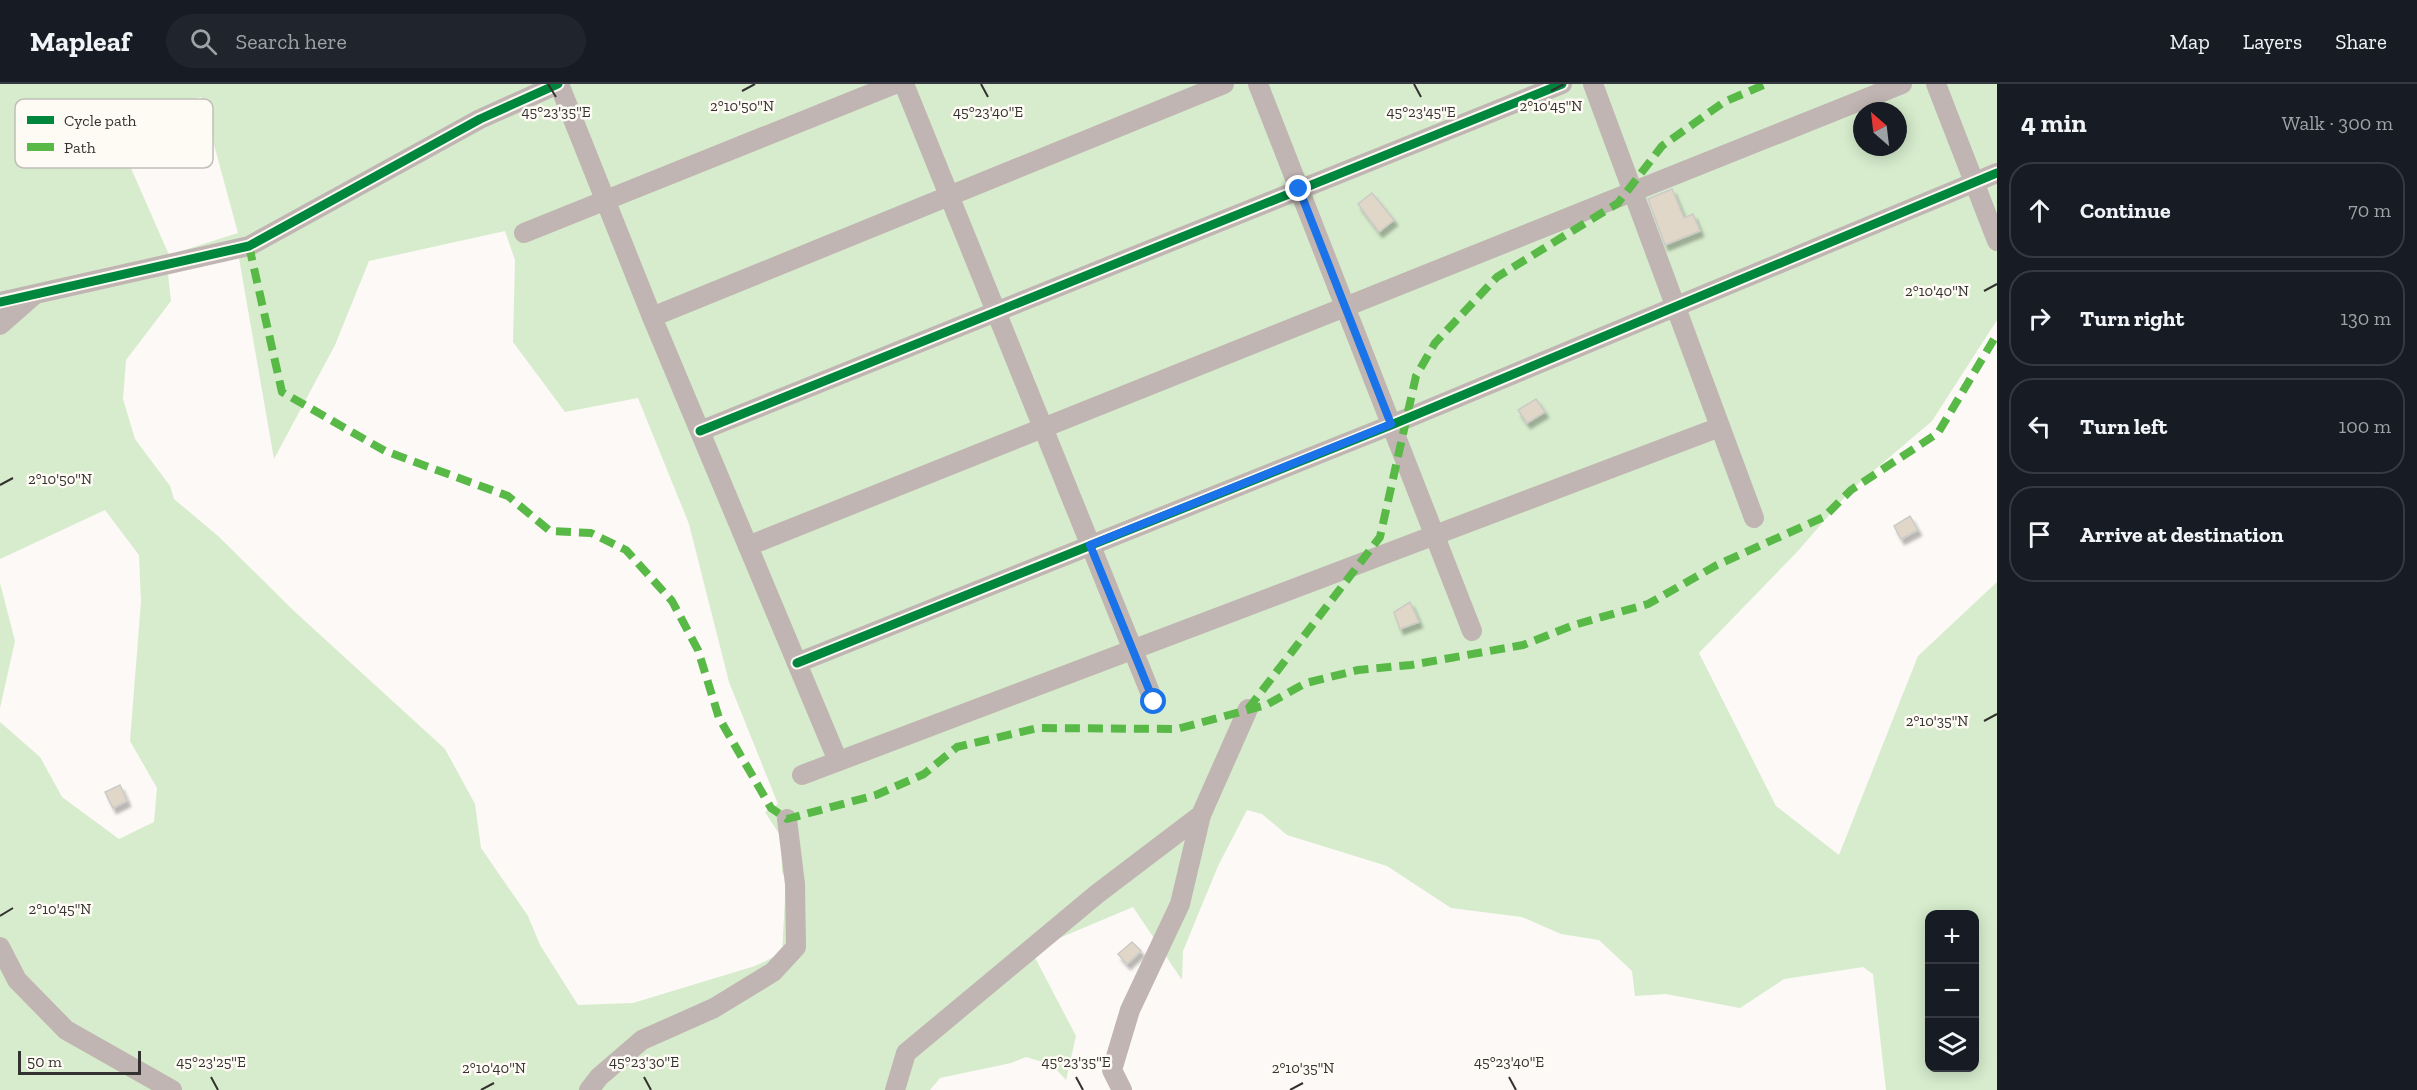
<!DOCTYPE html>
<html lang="en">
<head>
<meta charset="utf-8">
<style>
  :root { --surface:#171b24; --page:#20242c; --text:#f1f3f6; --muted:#9ea1a6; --line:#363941 }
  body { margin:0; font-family:"Zilla Slab",serif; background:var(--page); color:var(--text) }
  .controls { position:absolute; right:18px; bottom:18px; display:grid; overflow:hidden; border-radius:12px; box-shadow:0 3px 15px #0003 }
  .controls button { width:54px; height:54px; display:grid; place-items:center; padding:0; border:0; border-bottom:2px solid var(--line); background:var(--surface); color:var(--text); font:30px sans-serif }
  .compass { position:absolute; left:1853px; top:18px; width:54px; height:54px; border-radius:50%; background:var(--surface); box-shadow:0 3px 15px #0003; rotate:332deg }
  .scale { position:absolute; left:18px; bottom:15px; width:123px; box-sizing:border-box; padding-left:6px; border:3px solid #343230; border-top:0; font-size:16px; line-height:21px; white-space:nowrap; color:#343230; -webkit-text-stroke:4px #fefaf4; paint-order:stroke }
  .stop { position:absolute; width:18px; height:18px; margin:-14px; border:4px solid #1a73e8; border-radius:50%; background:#fff }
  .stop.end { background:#1a73e8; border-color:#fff; box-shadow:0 2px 6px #0008 }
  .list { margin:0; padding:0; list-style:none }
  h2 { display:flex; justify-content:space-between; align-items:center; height:78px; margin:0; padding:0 24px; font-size:26px }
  h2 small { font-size:20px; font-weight:400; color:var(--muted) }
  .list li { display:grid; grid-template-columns:39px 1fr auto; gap:18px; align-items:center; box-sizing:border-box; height:96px; margin:0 12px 12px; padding:0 12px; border:2px solid var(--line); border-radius:24px }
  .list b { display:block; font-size:22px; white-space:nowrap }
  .list em { font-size:20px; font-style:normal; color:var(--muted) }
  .icon { flex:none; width:33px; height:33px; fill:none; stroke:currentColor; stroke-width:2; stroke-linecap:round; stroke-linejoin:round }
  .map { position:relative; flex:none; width:1997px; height:1006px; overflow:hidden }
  header { display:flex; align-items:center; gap:36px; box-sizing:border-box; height:84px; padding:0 30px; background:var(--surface); border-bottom:2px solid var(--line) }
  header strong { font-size:28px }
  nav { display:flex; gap:33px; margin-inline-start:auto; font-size:21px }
  .search { width:420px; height:54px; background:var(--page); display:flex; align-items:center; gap:15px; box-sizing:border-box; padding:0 21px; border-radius:33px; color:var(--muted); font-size:22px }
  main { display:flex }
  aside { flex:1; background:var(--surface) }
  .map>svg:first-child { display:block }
</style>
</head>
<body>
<header>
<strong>Mapleaf</strong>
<div class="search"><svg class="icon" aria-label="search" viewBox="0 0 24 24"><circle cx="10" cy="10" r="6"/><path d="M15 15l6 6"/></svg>Search here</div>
<nav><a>Map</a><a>Layers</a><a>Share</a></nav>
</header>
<main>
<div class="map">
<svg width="1997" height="1006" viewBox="0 0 1997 1006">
  <defs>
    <filter id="shadow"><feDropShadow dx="3.5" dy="5.5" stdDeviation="1.5" flood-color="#0004"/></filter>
  </defs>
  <rect width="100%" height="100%" fill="#fcf9f6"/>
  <g fill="#d6eccc" fill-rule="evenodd">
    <path d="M0,0h1997v236l-65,101 -81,69 -54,62 -98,101 77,153 63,49 79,-199 79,-74v508h-111l-13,-116 -10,-7 -79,12 -44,29 -74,-14 -31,2 -3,-25 -33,-31 -38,-6 -39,-17 -71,-9 -64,-42 -100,-31 -25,-21 -15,-4 -29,56 -35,85 -1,29 -49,-73 -102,43 45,86 -10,44 -14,-15 -26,-8 -15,6 -71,15 -10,12h-930v-368l40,35 22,40 57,42 35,-17 3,-34 -27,-47 11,-139 -2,-47 -34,-45 -105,49zM201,13l37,136 -69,22 -46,-105 -7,-30zM1862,27h36v36h-36zM505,147l10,29 -2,82 52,70 73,-14 51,126 40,158 49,122 -13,8 16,25 1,35 4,8 -4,73 -27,13 -122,37 -55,2 -38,-60 -12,-29 -47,-68 -6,-44 -30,-55 -151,-138 -76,-75 -44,-37 -4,-13 -35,-47 -12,-40 3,-39 45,-59 -3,-27 71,-16 35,201 61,-114 34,-84zM1930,830h44v154h-44z"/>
    <path d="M0,499l15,58 -15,67z"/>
  </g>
  <g fill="#e0d7c8" stroke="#cccac7" stroke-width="1.5" filter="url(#shadow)">
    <path d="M1672,105l12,29 9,-4 7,17 -35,14 -17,-46z"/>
    <path d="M1372,109l22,27 -15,12 -21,-28z"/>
    <path d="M1536,315l9,13 -18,11 -9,-13z"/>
    <path d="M1910,432l8,14 -17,9 -7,-13z"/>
    <path d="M1410,518l9,20 -19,7 -6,-17z"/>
    <path d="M120,701l7,16 -14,7 -8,-16z"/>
    <path d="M1132,858l9,9 -14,13 -9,-10z"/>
  </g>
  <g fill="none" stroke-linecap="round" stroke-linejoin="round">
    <g stroke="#c0b5b2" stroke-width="20">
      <path d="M559,0l93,233 186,444"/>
      <path d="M904,0l250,618"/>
      <path d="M1258,0l214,547"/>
      <path d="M1593,0l161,434"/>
      <path d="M1936,0l61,157"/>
      <path d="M524,149l371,-149"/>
      <path d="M0,218l249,-56 231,-127 78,-35"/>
      <path d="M652,233l572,-233"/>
      <path d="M0,241l33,-29"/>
      <path d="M700,347l862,-347"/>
      <path d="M748,462l1154,-462"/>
      <path d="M797,579l594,-238 606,-252"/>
      <path d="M802,691l918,-348"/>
      <path d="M0,863l17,33 49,50 106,60"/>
      <path d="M589,1006l10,-13 43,-37 72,-32 59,-36 23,-25 -1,-63 -8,-65"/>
      <path d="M895,1006l11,-37 191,-159 104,-79 47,-106"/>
      <path d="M1122,1006l-10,-20 18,-60 50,-106 21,-89"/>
    </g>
    <g stroke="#58b947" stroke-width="8" stroke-dasharray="15 8" stroke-linecap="butt">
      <path d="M249,162l33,146 103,59 123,45 42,35 41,2 35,17 46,51 26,49 21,68 52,90 16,11 89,-24 48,-21 33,-27 81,-19 139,1 89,-24 40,-22 52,-13 53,-5 112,-20 51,-20 74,-21 69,-39 107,-48 27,-27 87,-57 59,-99"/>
      <path d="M1248,625l132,-172 36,-161 19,-33 62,-66 121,-74 44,-57 62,-44 42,-18"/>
    </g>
    <g stroke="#fefaf4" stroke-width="13">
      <g id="cycleway">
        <path d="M0,218l249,-56 231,-127 78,-35"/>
        <path d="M700,347l862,-347"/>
        <path d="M797,579l594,-238 606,-252"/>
      </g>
    </g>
    <use href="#cycleway" stroke="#00873e" stroke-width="9"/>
  </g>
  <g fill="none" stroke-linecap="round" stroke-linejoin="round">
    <path stroke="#1a73e8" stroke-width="8" d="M1154,618l-64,-157 301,-121 -92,-235"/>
  </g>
  <path fill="none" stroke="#343230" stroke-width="2" d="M548,0l8,13M981,0l7,13M1414,0l7,13M742,7l13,-7M1551,7l13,-7M1984,207l13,-7M0,401l13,-7M1984,637l13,-7M0,832l13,-8M211,993l7,13M644,993l7,13M1076,993l7,13M1509,993l7,13M481,1006l13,-7M1290,1006l13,-7"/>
  <rect x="15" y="15" width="198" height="69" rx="9" fill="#fefaf4" stroke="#c1beb9" stroke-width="1.5"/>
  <rect x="27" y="32" width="27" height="8" fill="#00873e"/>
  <rect x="27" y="59" width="27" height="8" fill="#58b947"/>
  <g font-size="16" fill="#343230">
    <text x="64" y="42">Cycle path</text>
    <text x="64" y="69">Path</text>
  </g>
  <g font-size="15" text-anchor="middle" fill="#343230" stroke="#fefaf4" stroke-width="5" stroke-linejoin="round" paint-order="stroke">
    <text x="1551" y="27">2°10'45"N</text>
    <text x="742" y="27">2°10'50"N</text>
    <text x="556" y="33">45°23'35"E</text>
    <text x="988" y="33">45°23'40"E</text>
    <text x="1421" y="33">45°23'45"E</text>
    <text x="1937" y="212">2°10'40"N</text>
    <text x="60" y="400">2°10'50"N</text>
    <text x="1937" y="642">2°10'35"N</text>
    <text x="60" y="830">2°10'45"N</text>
    <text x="211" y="983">45°23'25"E</text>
    <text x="644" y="983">45°23'30"E</text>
    <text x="1076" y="983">45°23'35"E</text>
    <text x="1509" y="983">45°23'40"E</text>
    <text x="494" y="989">2°10'40"N</text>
    <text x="1303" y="989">2°10'35"N</text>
  </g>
</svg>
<div class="controls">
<button>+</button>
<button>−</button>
<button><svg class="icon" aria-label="layers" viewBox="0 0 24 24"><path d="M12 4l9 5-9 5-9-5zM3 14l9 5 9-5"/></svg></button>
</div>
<svg class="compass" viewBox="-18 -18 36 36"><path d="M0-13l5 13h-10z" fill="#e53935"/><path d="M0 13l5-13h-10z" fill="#9ea1a6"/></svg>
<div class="scale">50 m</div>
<div class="stop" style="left:1154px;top:618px"></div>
<div class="stop end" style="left:1299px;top:105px"></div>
</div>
<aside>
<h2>4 min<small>Walk · 300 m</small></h2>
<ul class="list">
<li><svg class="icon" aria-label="ahead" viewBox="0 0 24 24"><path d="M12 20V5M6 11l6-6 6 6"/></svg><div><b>Continue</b></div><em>70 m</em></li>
<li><svg class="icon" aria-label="right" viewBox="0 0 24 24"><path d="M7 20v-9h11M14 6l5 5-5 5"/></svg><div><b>Turn right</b></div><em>130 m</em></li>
<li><svg class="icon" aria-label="left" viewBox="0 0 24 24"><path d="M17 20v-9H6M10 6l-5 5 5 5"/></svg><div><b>Turn left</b></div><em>100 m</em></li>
<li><svg class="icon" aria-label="arrive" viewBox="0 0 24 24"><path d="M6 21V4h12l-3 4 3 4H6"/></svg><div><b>Arrive at destination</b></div></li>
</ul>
</aside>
</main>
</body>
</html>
